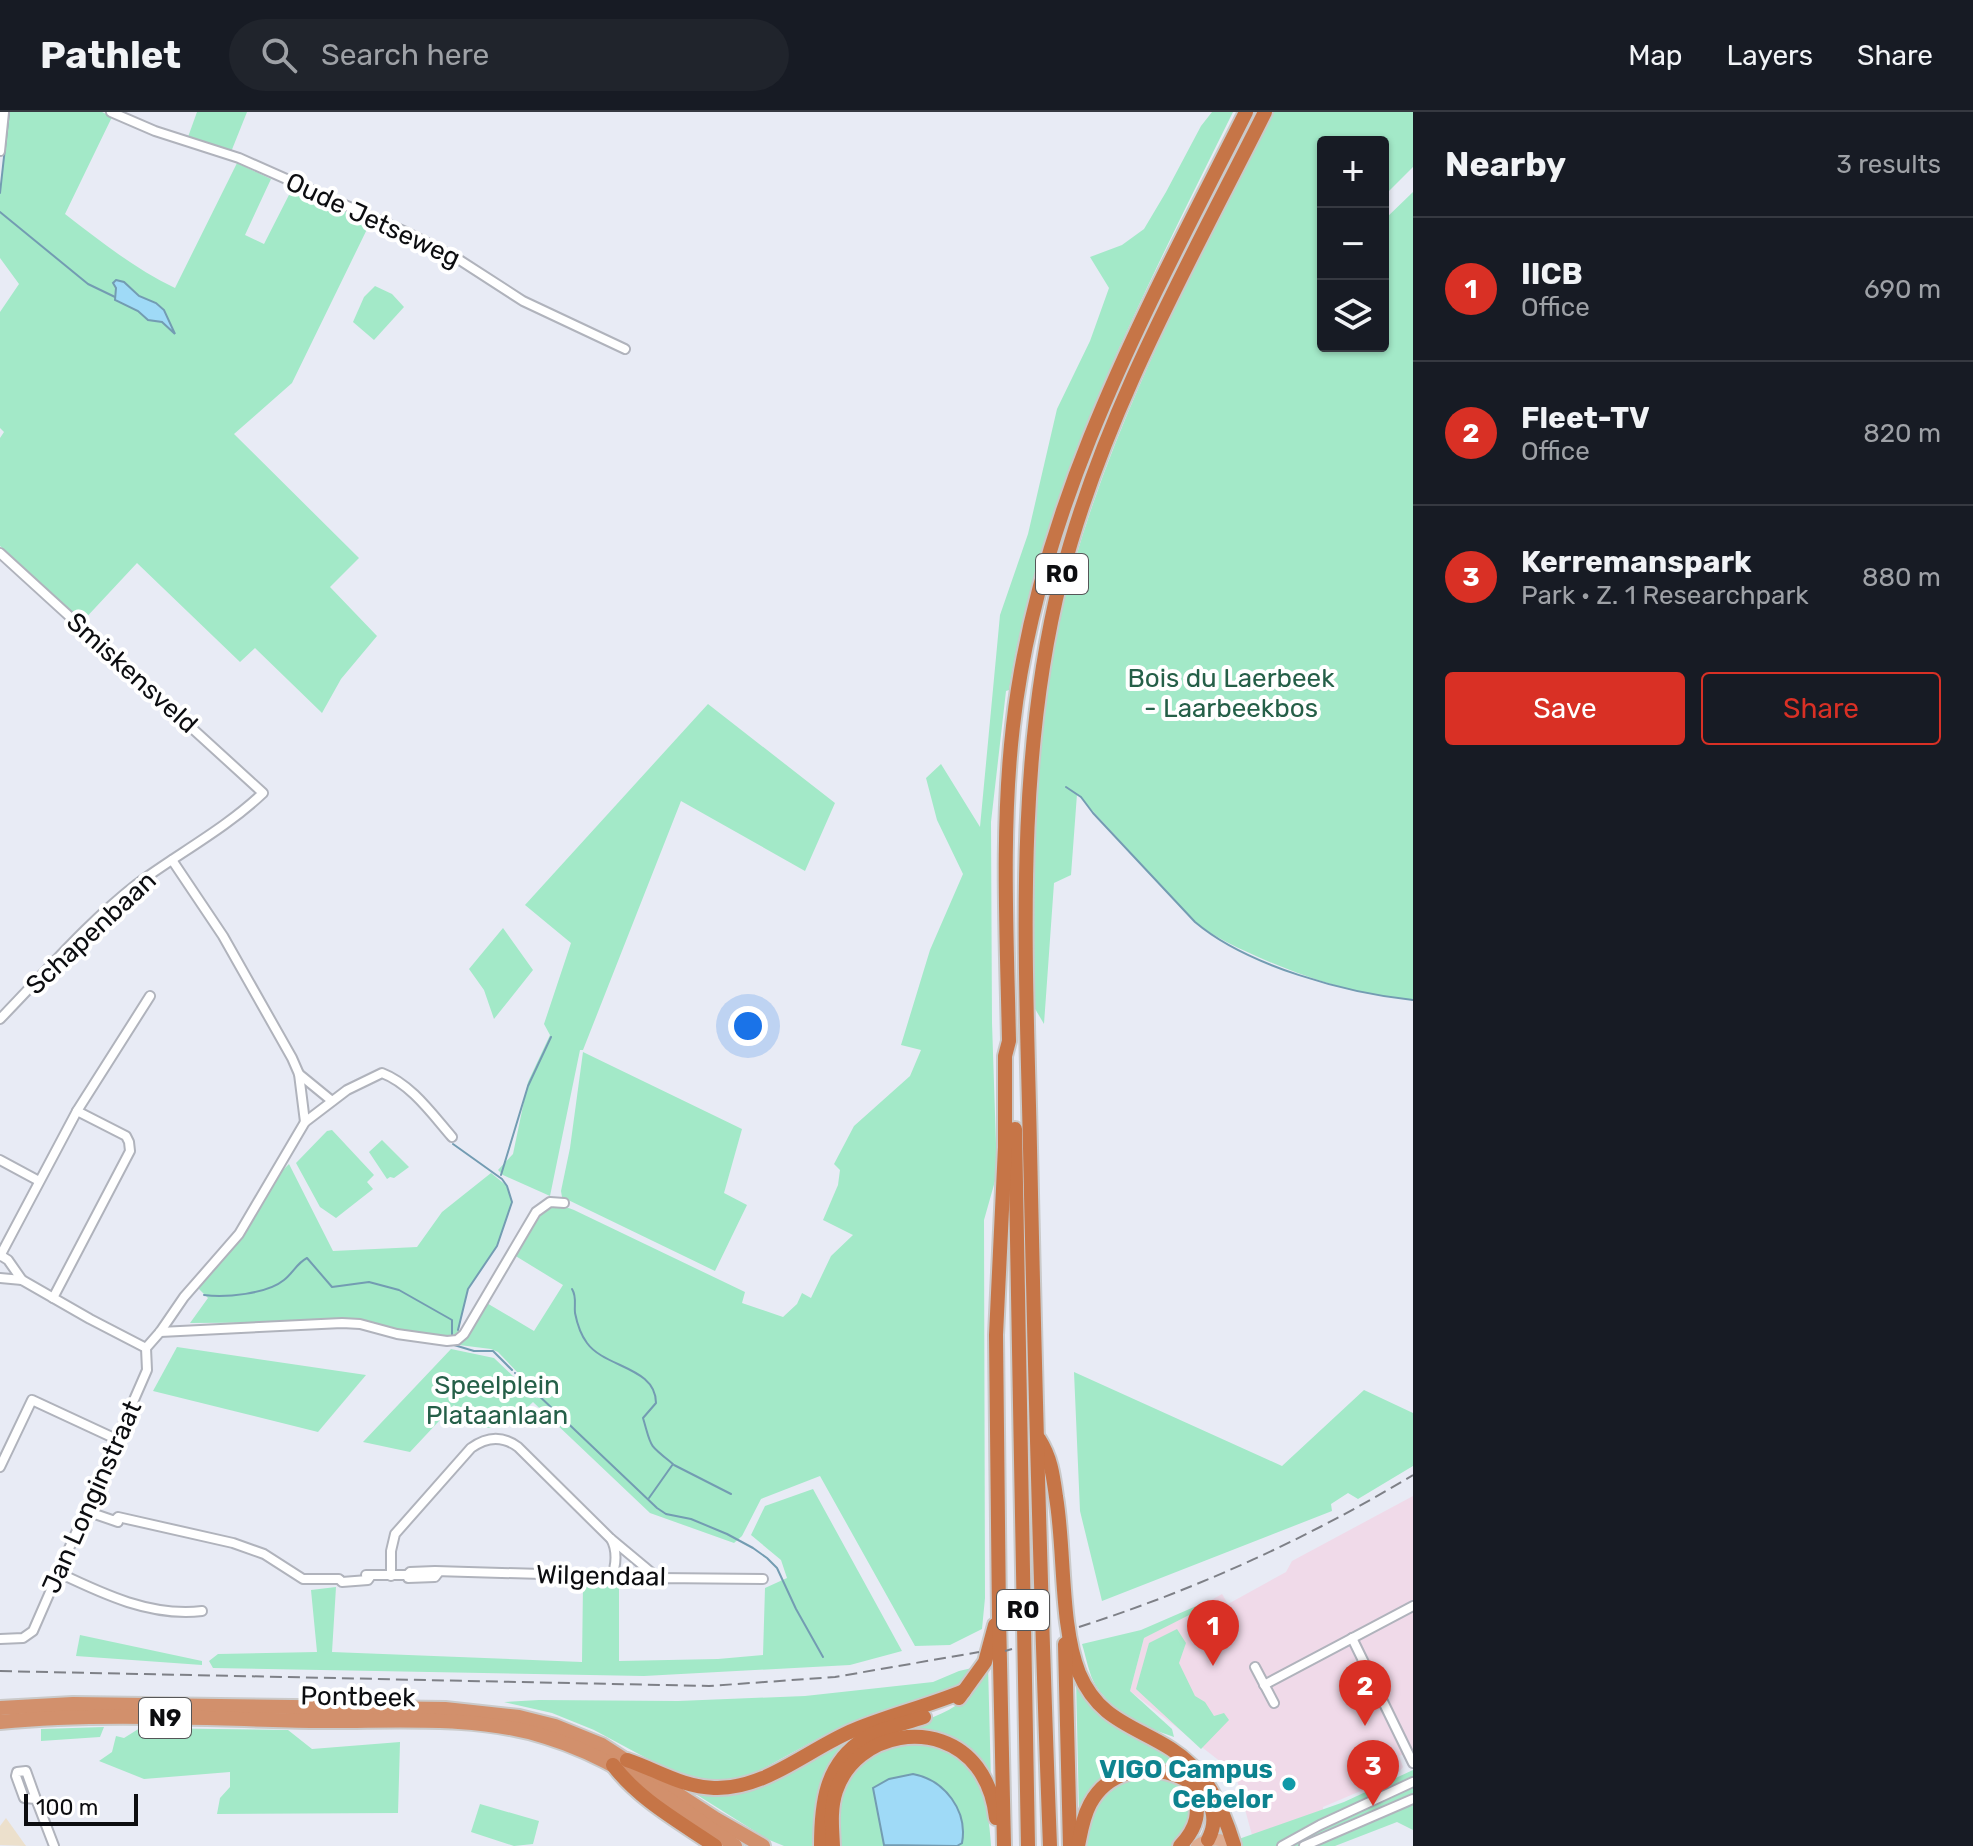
<!DOCTYPE html>
<html lang="en">
<head>
<meta charset="utf-8">
<style>
  :root { --surface:#171b24; --page:#20242c; --text:#f1f3f6; --muted:#9ea1a6; --line:#363941; --accent:#d93025 }
  body { margin:0; font-family:Rubik,sans-serif; background:var(--page); color:var(--text) }
  .controls { position:absolute; right:24px; top:24px; display:grid; overflow:hidden; border-radius:8px; box-shadow:0 2px 6px #0004 }
  .controls button { width:72px; height:72px; display:grid; place-items:center; padding:0; border:0; border-bottom:2px solid var(--line); background:var(--surface); color:var(--text); font:40px sans-serif }
  .scale { position:absolute; left:24px; bottom:20px; width:114px; box-sizing:border-box; padding-left:8px; border:4px solid #0c0d10; border-top:0; font-size:22px; line-height:28px; white-space:nowrap; color:#0c0d10; -webkit-text-stroke:6px #fff; paint-order:stroke }
  .you { position:absolute; left:748px; top:914px; width:28px; height:28px; margin:-20px; border:6px solid #fff; border-radius:50%; background:#1a73e8; box-shadow:0 0 0 12px #1a73e833 }
  .badge { display:grid; place-items:center; width:52px; height:52px; border-radius:50%; background:var(--accent); color:#fff; font-size:26px; font-weight:700 }
  .pin { position:absolute; translate:-50% -66px; filter:drop-shadow(0 2px 4px #0008) }
  .pin::after { content:''; position:absolute; top:42px; width:28px; height:24px; background:inherit; clip-path:polygon(0 0,100% 0,50% 100%) }
  .list { margin:0; padding:0; list-style:none }
  h2 { display:flex; justify-content:space-between; align-items:center; height:104px; margin:0; padding:0 32px; font-size:34px }
  h2 small { font-size:26px; font-weight:400; color:var(--muted) }
  .list li { display:grid; grid-template-columns:52px 1fr auto; gap:24px; align-items:center; box-sizing:border-box; height:144px; padding:0 32px; border-top:2px solid var(--line) }
  .list b { display:block; font-size:30px; white-space:nowrap }
  .list p { margin:0; font-size:26px; white-space:nowrap; color:var(--muted) }
  .list em { font-size:26px; font-style:normal; color:var(--muted) }
  .actions { display:flex; gap:16px; padding:24px 32px }
  .actions a { flex:1; padding:18px 0; border:2px solid var(--accent); border-radius:8px; text-align:center; font-size:28px; color:var(--accent) }
  .actions .main { background:var(--accent); color:#fff }
  .icon { flex:none; width:44px; height:44px; fill:none; stroke:currentColor; stroke-width:2; stroke-linecap:round; stroke-linejoin:round }
  .map { position:relative; flex:none; width:1413px; height:1734px; overflow:hidden }
  header { display:flex; align-items:center; gap:48px; box-sizing:border-box; height:112px; padding:0 40px; background:var(--surface); border-bottom:2px solid var(--line) }
  header strong { font-size:38px }
  nav { display:flex; gap:44px; margin-inline-start:auto; font-size:28px }
  .search { width:560px; height:72px; background:var(--page); display:flex; align-items:center; gap:20px; box-sizing:border-box; padding:0 28px; border-radius:44px; color:var(--muted); font-size:30px }
  main { display:flex }
  aside { flex:1; background:var(--surface) }
  .map>svg:first-child { display:block }
</style>
</head>
<body>
<header>
<strong>Pathlet</strong>
<div class="search"><svg class="icon" aria-label="search" viewBox="0 0 24 24"><circle cx="10" cy="10" r="6"/><path d="M15 15l6 6"/></svg>Search here</div>
<nav><a>Map</a><a>Layers</a><a>Share</a></nav>
</header>
<main>
<div class="map">
<svg width="1413" height="1734" viewBox="0 0 1413 1734">
  <rect width="100%" height="100%" fill="#e8ebf5"/>
  <path fill="#f0dae9" d="M1413,1384v254l-14,6 4,11 -7,9 -73,31v3l-71,25 -17,-62 -105,-82 14,-53 78,-44 6,10 58,-32 6,-11z"/>
  <path fill="#ece0cc" d="M6,1706l20,28 -26,-1v-19z"/>
  <g fill="#a3e9c8">
    <path d="M9,0h93l10,5 -47,97c35,27 70,55 110,74l62,-125 34,16 -26,56 19,9 28,-55 79,32 -79,162 -58,51 125,124 -29,29 47,49 -36,43 -19,34 -67,-65 -15,14 -103,-99 -56,60 -81,-77v-108l4,-6 -4,-4v-116l19,-28 -19,-26v-65z"/>
    <path d="M197,0h50l-16,40 -43,-15z"/>
    <path d="M1212,0h21c-91,185 -190,372 -224,578l-3,1 -15,131 1,201 5,151 -13,46 1,378 -3,31 -32,16 -35,1 -95,-170 -59,23 -19,37 -8,7 -84,-30 -117,-111 -26,25 -27,1 -26,-23 -44,47 -47,-10 88,-93 43,9 42,40 5,-1 -43,-45 -7,-3 -32,-4 26,-43 49,29 29,-46 -49,-30c15,-27 23,-60 60,-45l171,82 -3,11 41,14 14,-13 5,-11 9,5 20,-42 22,-21 -30,-15 15,-35 2,-15 -6,-6 20,-38 56,-50 11,-26 -20,-5 29,-95 33,-76 -26,-54 -11,-42 15,-14 39,63 20,-212 28,-81 29,-125 33,-68 19,-53 -19,-31 32,-12 22,-16 22,-37 35,-66z"/>
    <path d="M1273,0h140v55l-30,30v-55h-60v204h60v-125l30,-29v808c-56,-6 -96,-18 -148,-40 -24,-11 -49,-21 -70,-38l-118,-128 -6,81 -17,8 -10,141 -10,-17c0,-93 -3,-187 7,-279 24,-223 133,-419 232,-616z"/>
    <path d="M375,174l17,8 12,13 -30,33 -21,-18 11,-25z"/>
    <path d="M708,592l127,99 -30,68 -124,-70 -98,249h-3l-30,146 -47,-21 -5,-5 15,-16 15,-72 22,-47 -6,-11 27,-81 -46,-38z"/>
    <path d="M503,816l30,42 -39,49 -10,-29 -15,-21z"/>
    <path d="M583,940l159,77 -18,64 23,12 -32,66 -153,-74 -1,-6 9,-43z"/>
    <path d="M332,1018l42,45 -7,7 6,7 -37,29 -16,-11 -24,-44 31,-32z"/>
    <path d="M382,1028l27,27 -15,11 -4,-1 -3,2 -18,-27z"/>
    <path d="M289,1052l44,87 84,-4 25,-35 49,-39 16,13 5,16 -15,44 -29,43 -11,48 -4,2 -153,-17 -110,1 18,-25 -10,-10 43,-49 40,-67z"/>
    <path d="M177,1235l189,28 -48,57 -165,-41z"/>
    <path d="M1074,1260l208,94 82,-76 49,23v53l-55,33 -10,-6 -17,11 1,7 -230,90 -22,-90z"/>
    <path d="M813,1377l89,162 -52,14 -206,11 -431,-8 -4,-7 9,-7 99,-2 -6,-62 25,-3 -4,65 250,10 1,-78 36,1v76l99,-2 45,-4 2,-67 22,-10 -6,-18 -30,-25 14,-29z"/>
    <path d="M1201,1492l-6,8 -51,26 -14,53 42,38 2,8c-30,-10 -60,-24 -78,-51 -7,-11 -10,-29 -14,-42l59,-14z"/>
    <path d="M1177,1517l9,14 -7,20 16,33 10,6 9,14 10,-3 5,7 -28,29 -65,-60 13,-46z"/>
    <path d="M80,1523l122,26v4l-126,-9z"/>
    <path d="M988,1553l3,116c-8,-12 -16,-25 -29,-33 -45,-30 -111,-10 -129,42 -7,18 -5,37 -5,56h-3c-3,-62 13,-99 76,-118 21,-7 45,-13 62,-28 12,-10 18,-23 25,-35z"/>
    <path d="M972,1556l-7,15 -24,12 -74,21 -46,21 -64,35 -26,8 -25,1 -32,-8 -80,-43 -42,-17 -48,-11 35,-2 139,1 127,-5 128,-14 26,-11z"/>
    <path d="M1076,1566c13,24 31,45 56,58 19,10 38,17 55,31 21,19 32,42 40,69l-13,-2c5,-10 4,-19 -1,-29 -16,-36 -62,-48 -97,-33 -18,9 -26,28 -37,41z"/>
    <path d="M104,1615l-4,10 -59,4v-12z"/>
    <path d="M140,1616l148,2 24,19 88,-7 -2,71 -181,1 3,-16 10,-11v-15l-86,7 -45,-18 13,-9 4,-16 8,2z"/>
    <path d="M875,1616l-58,118h-33l-17,-7 -81,-51 37,4z"/>
    <path d="M910,1629c9,1 18,2 26,4 44,13 53,62 55,101h-152c-6,-37 3,-80 41,-97 9,-5 21,-6 30,-8z"/>
    <path d="M1413,1658v60l-16,-8 -62,24h-93l-6,-6 108,-38z"/>
    <path d="M1142,1664c34,3 39,4 53,36l-19,34h-89c2,-36 19,-60 55,-70z"/>
    <path d="M480,1692l59,17 -6,23 -19,2 -43,-14z"/>
  </g>
  <g fill="#9fdaf7" stroke="#739cb2" stroke-width="2">
    <path d="M116,168l8,2 15,14 17,7 8,7 11,24 -13,-12 -14,-2 -10,-9 -23,-11 1,-12 -3,-5z"/>
    <path d="M913,1662c32,6 55,37 49,69l-5,3 -73,-1 -11,-57 16,-9z"/>
  </g>
  <g fill="none" stroke-linecap="round" stroke-linejoin="round">
    <g stroke="#739cb2" stroke-width="2">
      <path d="M0,81l9,-81"/>
      <path d="M0,100l88,72 27,13"/>
      <path d="M1066,675l15,10 12,16 102,109c52,44 151,71 218,78"/>
      <path d="M453,1032l49,35 5,7 5,16 -15,44 -29,43 -10,41"/>
      <path d="M501,1063l27,-89 23,-49"/>
      <path d="M572,1177c5,8 2,15 3,24 2,10 6,22 12,30 18,25 69,24 69,60l-13,15c9,30 4,25 30,46l-24,34"/>
      <path d="M204,1183c21,3 63,-1 80,-15 9,-7 13,-17 23,-22l25,29 37,-5 30,8 53,30v17"/>
      <path d="M454,1233l20,6h19l19,19"/>
      <path d="M515,1261l142,135 9,6 25,5 36,15 26,14 14,10 10,10 19,41 27,48"/>
      <path d="M674,1353l57,29"/>
    </g>
    <g stroke="#b0b3bc" stroke-width="12">
      <g id="minor">
        <path d="M111,0l44,19 84,27 169,75 50,26 65,42 102,48"/>
        <path d="M0,39l4,-39"/>
        <path d="M0,441l263,240c-38,36 -84,60 -126,91 -50,39 -93,90 -137,135"/>
        <path d="M172,748l51,76 69,122 7,16 6,48"/>
        <path d="M299,962l33,27"/>
        <path d="M0,1048l39,21"/>
        <path d="M0,1143l8,5 14,20"/>
        <path d="M0,1144l77,-145 73,-115"/>
        <path d="M0,1166l22,2 68,39 56,29"/>
        <path d="M53,1186l77,-147 -1,-9 -3,-6 -49,-25"/>
        <path d="M160,1220l182,-9 18,1 37,10 50,7 10,-1 7,-6 72,-122 14,-10 14,1"/>
        <path d="M0,1355l32,-67 84,39"/>
        <path d="M86,1399l32,11"/>
        <path d="M116,1407l2,-2 115,26 31,11 39,25h36l3,3 26,-2 2,-3"/>
        <path d="M611,1427c6,10 6,27 0,37"/>
        <path d="M59,1461c44,21 92,44 143,38"/>
        <path d="M366,1463h41l1,3 27,-1 3,-4"/>
        <path d="M407,1463l3,-3 25,-1 176,5 7,5 40,-3 105,1"/>
        <path d="M391,1464v-25l4,-17 76,-86c15,-11 31,-13 47,-1l92,91 48,40"/>
        <path d="M1352,1526l61,125"/>
        <path d="M0,1527l23,-1 10,-7 114,-261 -1,-22 14,-16 24,-35 55,-63 66,-112 42,-32 35,-17c29,11 50,41 70,64"/>
        <path d="M1255,1555l19,36"/>
        <path d="M1264,1573l149,-79"/>
        <path d="M36,1687l-12,-1 -8,-22 1,-4 9,-1 10,28 18,47"/>
        <path d="M1282,1734l38,-21 93,-43"/>
        <path d="M1304,1734l109,-47"/>
      </g>
    </g>
    <g stroke="#cacaca" stroke-width="16">
      <path id="primary" d="M1197,1734c13,-9 24,-8 38,0"/>
    </g>
    <g stroke="#cacaca" stroke-width="18">
      <g id="trunk">
        <path d="M0,1596l73,-4 372,5 74,8 36,9 47,19 114,74 47,27"/>
        <path d="M0,1610c105,-10 211,-3 316,-1 75,1 158,-7 230,16 70,21 130,67 189,109"/>
      </g>
    </g>
    <g stroke="#cacaca" stroke-width="18">
      <g id="motorway">
        <path d="M1015,1017l13,717"/>
        <path d="M1039,1327c12,19 14,36 17,58 9,53 4,129 23,176 20,47 54,52 92,76 36,23 51,58 63,96"/>
        <path d="M1065,1532l5,202"/>
        <path d="M959,1586l26,-36 10,-37"/>
        <path d="M627,1648c30,10 55,27 87,28 51,2 94,-39 140,-58 36,-15 74,-24 110,-39"/>
        <path d="M613,1653c25,34 67,57 102,81"/>
        <path d="M821,1734c0,-42 4,-82 43,-107 17,-11 40,-15 60,-22"/>
        <path d="M833,1734c-1,-19 -3,-37 3,-55 20,-59 103,-74 141,-24 12,16 17,32 19,51"/>
        <path d="M1004,1734l-5,-229 -3,-282 9,-188v-91l4,-15c-2,-102 -8,-213 4,-315 25,-222 134,-418 233,-614"/>
        <path d="M1050,1734c-9,-232 -15,-465 -20,-698 -4,-190 -16,-384 31,-570 42,-164 128,-315 204,-466"/>
        <path d="M1078,1734c3,-15 5,-29 12,-42 36,-67 149,-23 118,36"/>
        <path d="M1180,1734c17,-18 22,-35 11,-58"/>
      </g>
    </g>
    <use href="#minor" stroke="#fff" stroke-width="8"/>
    <use href="#primary" stroke="#ddac91" stroke-width="12"/>
    <use href="#trunk" stroke="#d2906c" stroke-width="14"/>
    <use href="#motorway" stroke="#c67547" stroke-width="14"/>
    <g stroke="#7e8087" stroke-width="2" stroke-dasharray="12 6" stroke-linecap="butt">
      <path d="M1079,1515c118,-38 228,-88 334,-152"/>
      <path d="M1005,1539l7,-2"/>
      <path d="M0,1559l709,15 126,-9 144,-25"/>
    </g>
  </g>
  <circle fill="#0f9aa8" stroke="#fff" stroke-width="3" cx="1289" cy="1672" r="8"/>
  <g text-anchor="middle" dominant-baseline="central" stroke-width="8" stroke-linejoin="round" paint-order="stroke">
    <g fill="#fff" stroke="#555658" stroke-width="2">
      <rect x="1036" y="442" width="52" height="40" rx="6"/>
      <rect x="997" y="1478" width="52" height="40" rx="6"/>
      <rect x="139" y="1586" width="52" height="40" rx="6"/>
    </g>
    <g font-size="24" font-weight="bold" fill="#0c0d10">
      <text x="1062" y="462">R0</text>
      <text x="1023" y="1498">R0</text>
      <text x="165" y="1606">N9</text>
    </g>
    <g font-size="26" fill="#0c0d10" stroke="#fff">
      <text transform="translate(373 108) rotate(25)">Oude Jetseweg</text>
      <text transform="translate(132 561) rotate(42)">Smiskensveld</text>
      <text transform="translate(91 821) rotate(-43)">Schapenbaan</text>
      <text transform="translate(92 1385) rotate(-66)">Jan Longinstraat</text>
      <text transform="translate(601 1464) rotate(1)">Wilgendaal</text>
      <text transform="translate(358 1585) rotate(1)">Pontbeek</text>
    </g>
    <g font-size="26" fill="#255f48" stroke="#fff">
      <text x="1231" y="566">Bois du Laerbeek<tspan x="1231" dy="30">- Laarbeekbos</tspan></text>
      <text x="497" y="1273">Speelplein<tspan x="497" dy="30">Plataanlaan</tspan></text>
    </g>
    <g font-size="26" font-weight="bold" fill="#0d838f" stroke="#fff" text-anchor="end">
      <text x="1273" y="1657">VIGO Campus<tspan x="1273" dy="30">Cebelor</tspan></text>
    </g>
  </g>
</svg>
<div class="controls">
<button>+</button>
<button>−</button>
<button><svg class="icon" aria-label="layers" viewBox="0 0 24 24"><path d="M12 4l9 5-9 5-9-5zM3 14l9 5 9-5"/></svg></button>
</div>
<div class="scale">100 m</div>
<div class="you"></div>
<div class="pin badge" style="left:1213px;top:1554px">1</div>
<div class="pin badge" style="left:1365px;top:1614px">2</div>
<div class="pin badge" style="left:1373px;top:1694px">3</div>
</div>
<aside>
<h2>Nearby<small>3 results</small></h2>
<ul class="list">
<li><span class="badge">1</span><div><b>IICB</b><p>Office</p></div><em>690 m</em></li>
<li><span class="badge">2</span><div><b>Fleet-TV</b><p>Office</p></div><em>820 m</em></li>
<li><span class="badge">3</span><div><b>Kerremanspark</b><p>Park · Z. 1 Researchpark</p></div><em>880 m</em></li>
</ul>
<div class="actions"><a class="main">Save</a><a>Share</a></div>
</aside>
</main>
</body>
</html>
